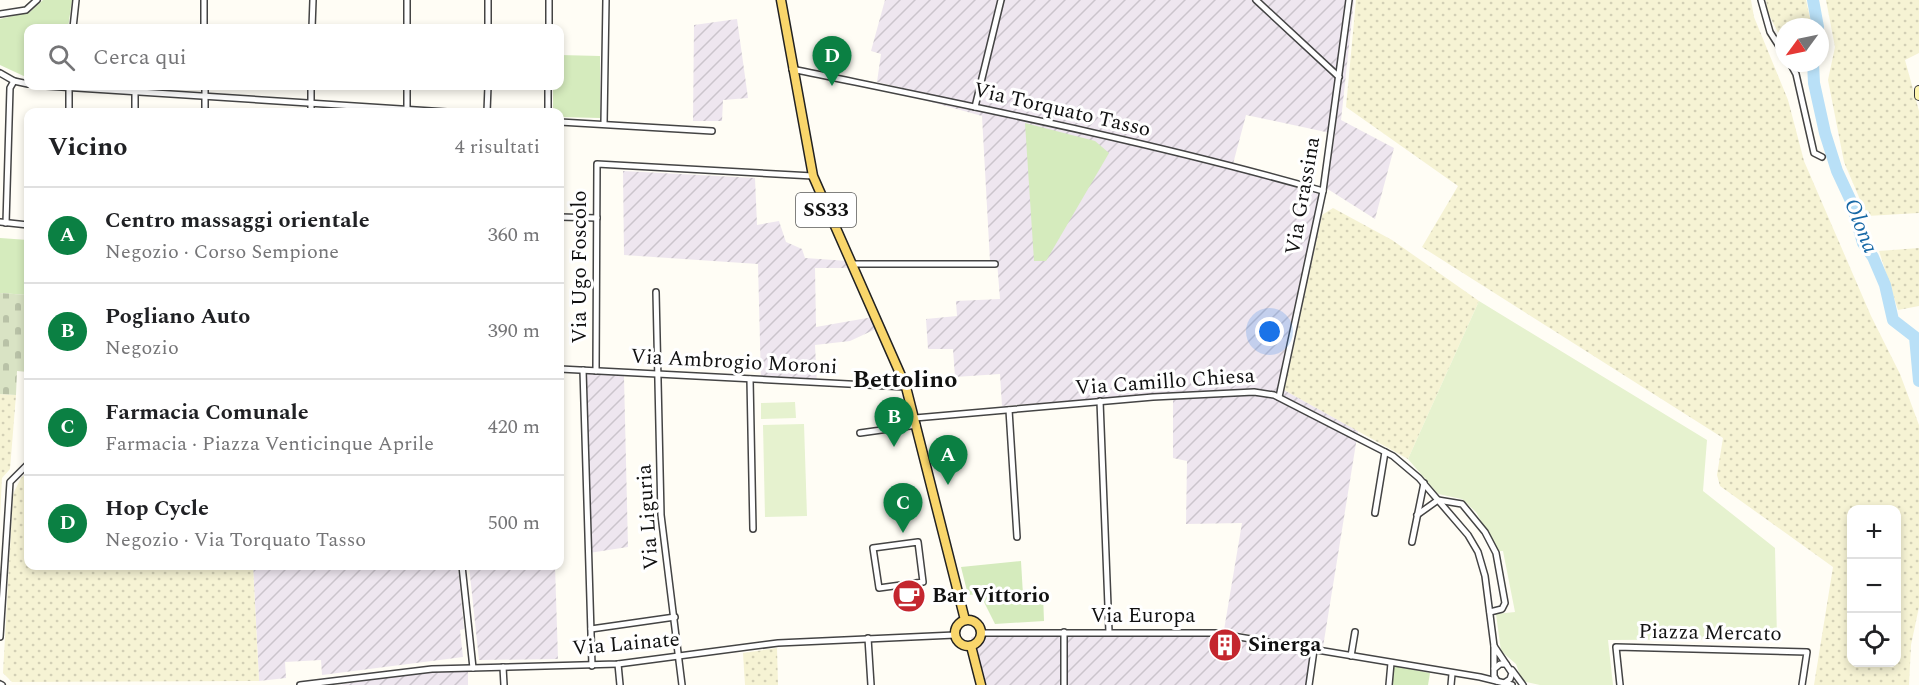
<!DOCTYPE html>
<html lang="it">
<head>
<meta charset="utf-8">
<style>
  :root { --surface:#fff; --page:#f2f2f2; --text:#202124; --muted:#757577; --line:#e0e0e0; --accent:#0b8043 }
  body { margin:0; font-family:Spectral,serif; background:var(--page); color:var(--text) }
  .controls { position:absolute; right:18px; bottom:18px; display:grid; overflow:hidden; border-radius:12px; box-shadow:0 3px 9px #0003 }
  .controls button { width:54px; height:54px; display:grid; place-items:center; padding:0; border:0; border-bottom:2px solid var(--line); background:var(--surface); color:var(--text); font:30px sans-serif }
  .compass { position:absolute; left:1775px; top:18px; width:54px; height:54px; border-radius:50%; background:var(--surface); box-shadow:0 3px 9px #0003; rotate:237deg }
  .you { position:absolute; left:1270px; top:332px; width:21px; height:21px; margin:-15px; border:4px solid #fff; border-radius:50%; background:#1a73e8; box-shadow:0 0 0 9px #1a73e833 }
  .badge { display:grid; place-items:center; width:39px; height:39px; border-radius:50%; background:var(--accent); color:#fff; font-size:20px; font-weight:700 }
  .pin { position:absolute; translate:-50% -50px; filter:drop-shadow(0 2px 3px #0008) }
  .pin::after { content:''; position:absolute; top:32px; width:21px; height:18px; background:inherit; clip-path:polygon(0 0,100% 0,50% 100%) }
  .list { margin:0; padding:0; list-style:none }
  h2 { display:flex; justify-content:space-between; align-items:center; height:78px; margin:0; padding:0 24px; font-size:26px }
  h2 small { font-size:20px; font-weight:400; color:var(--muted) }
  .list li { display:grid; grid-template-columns:39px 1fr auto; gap:18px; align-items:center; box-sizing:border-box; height:96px; padding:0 24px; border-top:2px solid var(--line) }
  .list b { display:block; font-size:22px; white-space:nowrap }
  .list p { margin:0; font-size:20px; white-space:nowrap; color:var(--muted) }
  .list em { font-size:20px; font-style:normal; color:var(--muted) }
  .icon { flex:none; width:33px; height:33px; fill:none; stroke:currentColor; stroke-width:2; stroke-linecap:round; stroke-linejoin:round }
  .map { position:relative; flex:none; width:1919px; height:685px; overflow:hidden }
  .search { position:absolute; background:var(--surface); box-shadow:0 3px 9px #0003; left:24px; top:24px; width:540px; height:66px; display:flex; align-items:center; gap:15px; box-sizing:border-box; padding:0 21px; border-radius:12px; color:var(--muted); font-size:22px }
  .panel { position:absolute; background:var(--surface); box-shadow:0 3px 9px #0003; left:24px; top:108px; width:540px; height:462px; border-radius:12px }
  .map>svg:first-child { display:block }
</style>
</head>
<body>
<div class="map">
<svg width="1919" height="685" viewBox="0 0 1919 685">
  <defs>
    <pattern id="industrial-furrows" width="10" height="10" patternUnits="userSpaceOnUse" patternTransform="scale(1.5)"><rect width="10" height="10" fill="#eee6ef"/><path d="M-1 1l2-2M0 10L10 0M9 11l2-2" fill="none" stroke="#cbc4cc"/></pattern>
    <pattern id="farmland-dots" width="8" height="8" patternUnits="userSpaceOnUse" patternTransform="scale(1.5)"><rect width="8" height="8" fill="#f6f3d4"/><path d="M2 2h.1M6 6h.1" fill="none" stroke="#d2cfb5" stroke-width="1.8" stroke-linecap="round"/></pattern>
    <pattern id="cemetery-stones" width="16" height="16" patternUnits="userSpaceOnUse" patternTransform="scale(1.5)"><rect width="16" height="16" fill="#d9e3c4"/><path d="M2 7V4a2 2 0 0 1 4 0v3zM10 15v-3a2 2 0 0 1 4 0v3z" fill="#b9c2a7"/></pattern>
  </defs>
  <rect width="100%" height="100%" fill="#fffdf5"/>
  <g fill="url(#industrial-furrows)">
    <path d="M885,0h469l-13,120 53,28 -19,71 -49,-31 9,-54 -89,-19 -13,49 2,5 90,27 -16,87 -25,107 74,41 -35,216 -99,-17 18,-107 -56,1 1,-63 -14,-3v-65l-171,13 -2,-32 -45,3 -2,-28h-25l-2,-30 31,-3 -1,-15 44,-2 -3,-38h-7l-8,-145 -65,-18 -1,-7 -39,-9 4,-28 -10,-3z"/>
    <path d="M737,19l11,79 -25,2 -1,21h-29l1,-96z"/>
    <path d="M623,171l132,7 2,47 22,-4 7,21 16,7 3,9 43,3 4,7h-37l1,59 57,-10 5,11 -28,13 -35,4 2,40 -56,-3 -3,-118 -134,-9z"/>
    <path d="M584,371l40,2v4l4,170 -39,6z"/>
    <path d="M253,566h205l6,63 -4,1 3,27 -141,18 -1,-15 -36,2 1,16 -27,3z"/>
    <path d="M469,566h86l3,93 -79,1z"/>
    <path d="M993,635h221l97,16 -5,34h-323l-12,-48z"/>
    <path d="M468,670v15h-131l95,-14z"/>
  </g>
  <g fill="url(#farmland-dots)" fill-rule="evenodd">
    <path d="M1356,0h395l3,17 34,83 16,61 67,155 29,58 19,51v182l-8,38 -2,40h-95l19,-118 -113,-81 -3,-11 6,-37 -301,-191 36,-61 -112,-79zM1852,510h44v152h-44z"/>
    <path d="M1766,0h40l6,27h-28v17l-16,-31z"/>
    <path d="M1826,0h93v53l-14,7 14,51v102l-52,3 -23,-54 -16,-82 7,-33z"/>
    <path d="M1333,208l59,32 87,61 -71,158 -124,-69 38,-175z"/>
    <path d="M1919,248v58l-21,4 -19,-59z"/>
    <path d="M0,394l16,1 -6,74 -8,9 -2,39z"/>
    <path d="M28,471v95h225l6,115 -247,1 -9,-9 10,-179 8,-16z"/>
    <path d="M777,648l1,37h-33l-2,-32z"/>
  </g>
  <g fill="#d5ebbd">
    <path d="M43,0h29l-4,28h-40v50l-28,-13v-46l30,-7z"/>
    <path d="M560,55l40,1v62l-40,-1v-5h-7v-26h7z"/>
    <path d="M1025,123l70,18 14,12 -63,108h-12z"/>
    <path d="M0,238l28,2v55l-28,-2z"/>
    <path d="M1021,561l2,34 20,-1 1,27 -49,3 -15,-30 -12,1 -7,-28z"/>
    <path d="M1393,666l37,7 -2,12h-37z"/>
  </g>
  <path fill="url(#cemetery-stones)" d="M0,293l28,2v77l-11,-1 -1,24 -16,-1z"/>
  <g fill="#e6f2cf">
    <path d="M1479,301l228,139 -4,51 72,57 2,91 -169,1 5,45h-73l-18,-4 -6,-17 -15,-13 -5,-37 19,-2 -12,-61h-5l-22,-39 -14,-13 -24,-5 -30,-35z"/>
    <path d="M795,402l1,16 -35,1v-16z"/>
    <path d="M804,424l3,92 -42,1 -2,-92z"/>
  </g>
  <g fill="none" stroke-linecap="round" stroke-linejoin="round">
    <g stroke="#b9e0f7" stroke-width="12">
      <path d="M1813,0l5,27"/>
      <path d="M1813,63l1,20 11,50 12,38 14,30 12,42 10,14 12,28 8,35 22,17 4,44"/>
    </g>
    <g stroke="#444" stroke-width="8">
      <g id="street">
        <path d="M204,0v28"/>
        <path d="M407,0v28"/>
        <path d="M1256,0l83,77"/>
        <path d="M1761,0l9,32 14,22"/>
        <path d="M0,14l26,-4 11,-10"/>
        <path d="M73,28l3,-28"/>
        <path d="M312,28l1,-28"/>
        <path d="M488,28v-28"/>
        <path d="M549,28v-28"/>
        <path d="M1790,63l6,11 18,79 8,4"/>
        <path d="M792,69c178,37 357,72 531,122"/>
        <path d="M0,73l14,8 14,3"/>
        <path d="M46,86l401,26"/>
        <path d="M69,86v26"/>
        <path d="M205,86v26"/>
        <path d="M407,86v25"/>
        <path d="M975,107l26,-107"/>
        <path d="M135,112v-20"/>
        <path d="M311,112v-26"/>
        <path d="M487,112l1,-26"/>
        <path d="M548,112v-26"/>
        <path d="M560,122l152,9"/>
        <path d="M604,123l2,-123"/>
        <path d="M560,217l37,1"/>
        <path d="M0,222l28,3"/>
        <path d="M6,223l4,-135 4,-7"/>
        <path d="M851,264h144"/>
        <path d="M656,292l5,223 21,170"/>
        <path d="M560,369l346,18"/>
        <path d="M583,370l9,296"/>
        <path d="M596,371l1,-207 216,12"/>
        <path d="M750,379l3,150"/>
        <path d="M1279,397l44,-206 26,-191"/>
        <path d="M1100,401l9,231"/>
        <path d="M1009,410l8,127"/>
        <path d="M915,418l238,-21 101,-5 20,3 119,61 26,22 49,57 10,17 7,24 9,70"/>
        <path d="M860,433l57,-8"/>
        <path d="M1375,513l10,-61"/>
        <path d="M1417,515l21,-15 24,4 23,28 11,21 9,50 -3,6 -12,3"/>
        <path d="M918,542l5,40 -44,6 -6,-40z"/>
        <path d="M1412,542l12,-59"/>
        <path d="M462,566l11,102"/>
        <path d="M591,629l84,-12"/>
        <path d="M982,633h233l265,44 32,8"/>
        <path d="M0,637l10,-155 18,-18"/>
        <path d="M868,638l3,47"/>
        <path d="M1351,656l4,-24"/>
        <path d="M618,664l2,21"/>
        <path d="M503,667l1,18"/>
        <path d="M1494,668v-22l12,18"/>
        <path d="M1512,670l11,15"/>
        <path d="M1497,681l-3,-5v-7l6,-5h6l6,9 -2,6 -6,4"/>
        <path d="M0,684l2,1"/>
        <path d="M300,685l132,-16 186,-5 160,-21 177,-8"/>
        <path d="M1064,685v-53"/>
        <path d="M1309,685l5,-35"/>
        <path d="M1389,685l2,-22"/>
        <path d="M1451,685l1,-11"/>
        <path d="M1620,685l-4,-38 191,5 -5,33"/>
      </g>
    </g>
    <g stroke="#333" stroke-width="10">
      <path id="secondary" d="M1919,90v6"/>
    </g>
    <g stroke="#222" stroke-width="11">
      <g id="primary">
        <path d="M781,0l32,176 93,211 59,233"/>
        <circle cx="968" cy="633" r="13"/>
        <path d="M971,646l10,39"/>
      </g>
    </g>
    <use href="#street" stroke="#fff" stroke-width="5"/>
    <use href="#secondary" stroke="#fff6b0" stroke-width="8"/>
    <use href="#primary" stroke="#f9d66b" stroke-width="8"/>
  </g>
  <defs>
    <g id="cafe-disc" transform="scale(1.725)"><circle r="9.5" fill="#c4262e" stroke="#fff"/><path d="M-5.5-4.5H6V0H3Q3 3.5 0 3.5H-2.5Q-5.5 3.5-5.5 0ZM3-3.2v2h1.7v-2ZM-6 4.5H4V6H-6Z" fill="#fff"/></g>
    <g id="building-disc" transform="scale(1.725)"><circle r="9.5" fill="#c4262e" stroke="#fff"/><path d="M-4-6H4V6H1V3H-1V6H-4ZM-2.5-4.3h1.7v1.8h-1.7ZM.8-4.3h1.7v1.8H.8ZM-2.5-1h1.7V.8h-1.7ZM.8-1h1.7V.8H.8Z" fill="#fff"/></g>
  </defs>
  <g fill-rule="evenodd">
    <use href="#cafe-disc" x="909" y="596"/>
    <use href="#building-disc" x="1225" y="645"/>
  </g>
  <g text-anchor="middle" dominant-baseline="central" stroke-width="6" stroke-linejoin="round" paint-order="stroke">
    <rect fill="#fff" stroke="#585858" stroke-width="1.5" x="796" y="193" width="60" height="34" rx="4.5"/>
    <g font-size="20" font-weight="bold" fill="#111">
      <text x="826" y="210">SS33</text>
    </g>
    <g font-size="21" fill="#111" stroke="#fff">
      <text transform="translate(1062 110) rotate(13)">Via Torquato Tasso</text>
      <text transform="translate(1303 196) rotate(-80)">Via Grassina</text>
      <text transform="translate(580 267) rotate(-90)">Via Ugo Foscolo</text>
      <text transform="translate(734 362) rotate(3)">Via Ambrogio Moroni</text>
      <text transform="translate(1165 382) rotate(-4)">Via Camillo Chiesa</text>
      <text transform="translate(648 517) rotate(-94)">Via Liguria</text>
      <text x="1143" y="616">Via Europa</text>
      <text transform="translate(1710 633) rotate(1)">Piazza Mercato</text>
      <text transform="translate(626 644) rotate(-5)">Via Lainate</text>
    </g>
    <g font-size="21" font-weight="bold" fill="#111" stroke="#fff" text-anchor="start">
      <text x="932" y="596">Bar Vittorio</text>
      <text x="1248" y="645">Sinerga</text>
    </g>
    <g font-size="22" font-style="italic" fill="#1768a6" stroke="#fff">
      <text transform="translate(1861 226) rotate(68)">Olona</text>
    </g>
    <g font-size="24" font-weight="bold" fill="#111" stroke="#fff">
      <text x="905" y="380">Bettolino</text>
    </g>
  </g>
</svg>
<div class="controls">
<button>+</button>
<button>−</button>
<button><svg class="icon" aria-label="locate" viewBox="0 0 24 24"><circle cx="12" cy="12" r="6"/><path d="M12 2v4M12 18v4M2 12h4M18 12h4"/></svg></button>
</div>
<svg class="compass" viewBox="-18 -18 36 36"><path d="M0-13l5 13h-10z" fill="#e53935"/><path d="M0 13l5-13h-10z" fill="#757577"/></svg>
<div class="you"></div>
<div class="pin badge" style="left:948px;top:485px">A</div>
<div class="pin badge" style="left:894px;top:447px">B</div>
<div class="pin badge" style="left:903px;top:533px">C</div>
<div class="pin badge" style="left:832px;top:86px">D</div>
<div class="search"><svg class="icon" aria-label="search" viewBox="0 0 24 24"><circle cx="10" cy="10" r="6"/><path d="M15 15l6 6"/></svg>Cerca qui</div>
<section class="panel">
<h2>Vicino<small>4 risultati</small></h2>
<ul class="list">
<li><span class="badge">A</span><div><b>Centro massaggi orientale</b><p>Negozio · Corso Sempione</p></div><em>360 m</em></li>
<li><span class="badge">B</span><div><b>Pogliano Auto</b><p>Negozio</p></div><em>390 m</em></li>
<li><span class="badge">C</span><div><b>Farmacia Comunale</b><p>Farmacia · Piazza Venticinque Aprile</p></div><em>420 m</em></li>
<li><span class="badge">D</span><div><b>Hop Cycle</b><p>Negozio · Via Torquato Tasso</p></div><em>500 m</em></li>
</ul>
</section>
</div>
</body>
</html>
